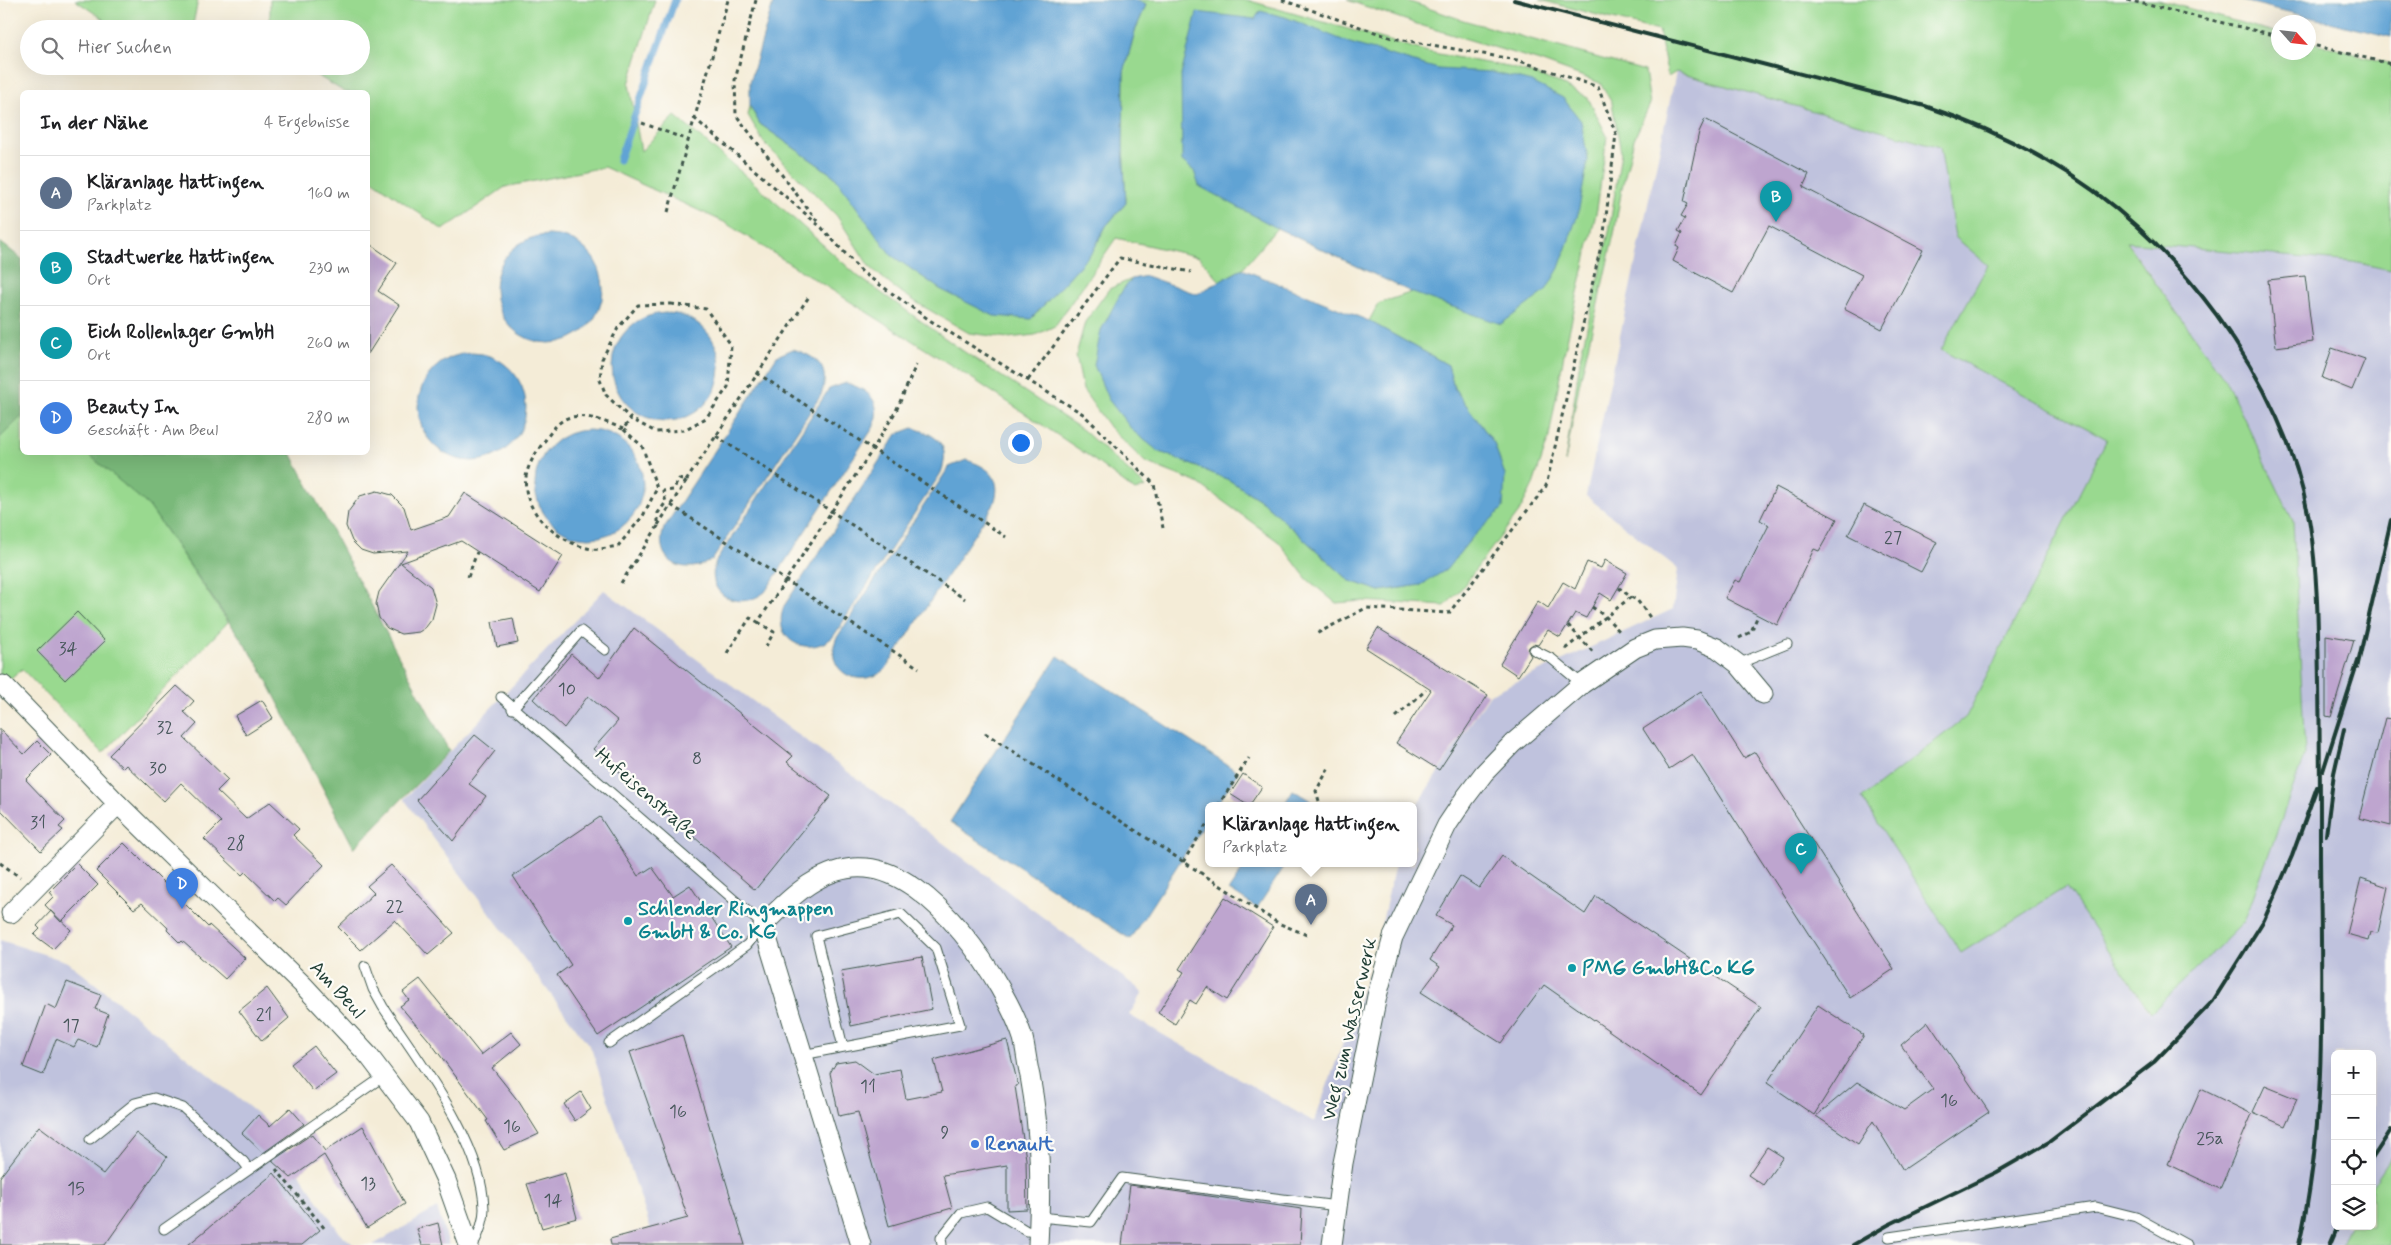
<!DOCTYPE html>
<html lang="de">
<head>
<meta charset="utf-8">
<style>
  :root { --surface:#fff; --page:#f2f2f2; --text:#202124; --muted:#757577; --line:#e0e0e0; --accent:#1f6fb2 }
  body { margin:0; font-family:Mynerve,sans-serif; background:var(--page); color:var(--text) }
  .controls { position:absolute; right:15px; bottom:15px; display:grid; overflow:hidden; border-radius:8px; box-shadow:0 5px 20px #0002 }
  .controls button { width:45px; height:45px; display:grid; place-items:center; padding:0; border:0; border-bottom:1px solid var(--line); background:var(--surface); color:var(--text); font:25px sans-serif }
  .compass { position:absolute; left:2271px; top:15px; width:45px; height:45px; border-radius:50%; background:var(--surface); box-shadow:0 5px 20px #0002; rotate:117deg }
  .you { position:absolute; left:1020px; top:442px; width:18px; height:18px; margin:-12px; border:4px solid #fff; border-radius:50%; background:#1a73e8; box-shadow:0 0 0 8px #1a73e833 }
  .badge { display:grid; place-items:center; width:32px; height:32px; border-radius:50%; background:var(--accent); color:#fff; font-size:16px; font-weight:700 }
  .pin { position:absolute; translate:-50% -41px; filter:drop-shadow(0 1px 2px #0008) }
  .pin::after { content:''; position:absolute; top:26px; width:18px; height:15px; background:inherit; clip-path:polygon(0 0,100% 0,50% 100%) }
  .popup { position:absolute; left:1205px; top:802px; width:212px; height:65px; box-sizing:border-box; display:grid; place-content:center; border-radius:8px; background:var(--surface); filter:drop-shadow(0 1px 4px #0005); font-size:16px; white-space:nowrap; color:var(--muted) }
  .popup b { font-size:19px; color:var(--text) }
  .popup::after { content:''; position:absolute; left:50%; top:100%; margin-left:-10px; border:10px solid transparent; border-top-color:var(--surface) }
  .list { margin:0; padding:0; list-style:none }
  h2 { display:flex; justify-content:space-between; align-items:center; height:65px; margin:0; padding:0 20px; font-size:21px }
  h2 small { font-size:16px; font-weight:400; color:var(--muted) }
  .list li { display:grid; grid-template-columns:32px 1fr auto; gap:15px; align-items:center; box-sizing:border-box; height:75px; padding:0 20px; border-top:1px solid var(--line) }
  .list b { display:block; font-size:19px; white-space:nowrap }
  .list p { margin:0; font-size:16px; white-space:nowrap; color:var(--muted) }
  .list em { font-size:16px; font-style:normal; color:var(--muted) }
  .icon { flex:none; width:28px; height:28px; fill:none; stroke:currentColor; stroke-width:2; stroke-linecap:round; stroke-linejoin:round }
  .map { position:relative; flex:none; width:2391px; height:1245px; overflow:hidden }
  .search { position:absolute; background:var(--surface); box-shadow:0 5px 20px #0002; left:20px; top:20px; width:350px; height:55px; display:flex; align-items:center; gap:12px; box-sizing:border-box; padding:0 18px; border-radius:28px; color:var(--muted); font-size:19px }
  .panel { position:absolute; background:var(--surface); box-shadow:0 5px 20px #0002; left:20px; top:90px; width:350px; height:365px; border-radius:8px }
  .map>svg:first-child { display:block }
</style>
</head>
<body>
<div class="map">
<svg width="2391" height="1245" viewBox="0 0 2391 1245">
  <rect width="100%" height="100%" fill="#fdfcf7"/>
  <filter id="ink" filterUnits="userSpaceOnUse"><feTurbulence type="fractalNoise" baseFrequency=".02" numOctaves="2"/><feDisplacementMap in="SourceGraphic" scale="10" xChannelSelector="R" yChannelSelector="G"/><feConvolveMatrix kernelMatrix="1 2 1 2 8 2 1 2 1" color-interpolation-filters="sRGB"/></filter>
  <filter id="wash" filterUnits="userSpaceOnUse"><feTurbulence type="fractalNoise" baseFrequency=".0096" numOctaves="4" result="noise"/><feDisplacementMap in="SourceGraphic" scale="20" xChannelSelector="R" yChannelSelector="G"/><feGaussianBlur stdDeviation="1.12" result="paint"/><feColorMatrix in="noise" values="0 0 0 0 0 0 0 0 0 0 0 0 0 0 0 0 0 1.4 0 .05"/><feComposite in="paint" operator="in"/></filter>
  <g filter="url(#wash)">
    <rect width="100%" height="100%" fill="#f4ecd7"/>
    <g fill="#bfc2dd" fill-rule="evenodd">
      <path d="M1676,72l264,75 15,90 33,28 -46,85 165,89 -141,278 -104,81 204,88 84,127 76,-632 -100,-140 227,21 38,8v975h-1735l-65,-197 -187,-249 200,-209 539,402 -14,23 185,107 60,-164 21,-94h19v-55l76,-115 183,-85 5,-40 -92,-73zM2335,1054h37v172h-37z"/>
      <path d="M0,940l68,22 191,153 16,14 14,29 51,75 14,12h-354z"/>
      <path d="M437,1208l12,37h-76z"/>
    </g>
    <g fill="#99d98f" stroke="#5c8b62">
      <path d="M75,0h123l-6,29h-74z"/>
      <path d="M270,0h385l-26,84 12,67 34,-35 71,60 113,101 107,76 117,77 63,57 -11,4 -49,-37 -110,-73 -252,-159 -120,-55 -99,20 -62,43 -75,-53v-85h-23l-44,-26h60v-37h-91z"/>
      <path d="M1137,0h110l181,52 85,16 44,14 31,16 19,38 -10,73 -33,145 -15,83 -16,48 -14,27 -58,77 -16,17 -82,-5 -27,2 -29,-24 -28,-37 -81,-59 -53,-21 -35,-34 -27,-38 -7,-35 9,-33 24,-33 23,-10 -10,12 36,160 71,29 33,21 88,80 30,10 41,-6 25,-16 24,-29 24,-97 -40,-55 -6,-23 -79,-44 9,-17 34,-12 -135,-64 -35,41 -22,12 -21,-24 -83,-19 -61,88 -20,9 -27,3 -39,-5 -50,-29 -27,-18 -23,-20 -32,-50 -73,-73 -16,-28 2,-9 10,18 74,52 58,79 48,34 91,30 62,-68 13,-25 20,-23 -3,-56 1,-75 11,-41 11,-26z"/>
      <path d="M1347,0h57l59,20 182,51 5,33 -16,35 -12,49 -8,46 -35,152 -14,76 16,-108 28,-122 12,-80 -9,-49 -12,-20 -60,-22 -120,-36z"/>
      <path d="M1540,0h618l120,33v19h30l1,-11 82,23v206l-38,-8 -227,-20 100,139 67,140 12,233 -61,168 -93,91 -85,-126 -105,66 -99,-155 104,-81 141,-278 -166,-89 47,-85 -33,-28 -15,-90 -264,-75 -8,5 -9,-46z"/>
      <path d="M22,416v36l65,1 62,53 79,116 -125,131 -81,-84 -22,20v-251z"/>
      <path d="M2391,1157v88h-50l8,-19h23v-40z"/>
    </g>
    <g fill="#7ab97a" stroke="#4c7b57">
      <path d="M0,242l22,17v157l-22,22z"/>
      <path d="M87,453h204l158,298 -95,97 -97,-186 -108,-156z"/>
    </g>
    <g fill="#60a3d4" stroke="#407084">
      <path d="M774,0h363l9,5 -11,26 -11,41 -1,75 3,56 -20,23 -13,25 -62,68 -37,-3 -54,-27 -49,-34 -57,-79 -74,-52 -10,-18v-24z"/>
      <path d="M2239,0h152v37z"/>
      <path d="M1260,11l25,6 65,26 88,26 53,3 41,10 31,16 18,23 7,39 -10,54 -19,54 -14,24 -44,32 -88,-31 -136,-65 -78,-42 -5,-15 -12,-10 -1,-86 16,-63 58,7z"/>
      <circle cx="549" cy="289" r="54"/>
      <path d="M1242,269l127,52 79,44 6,23 40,55 11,32 -2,33 -33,32 -24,30 -25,15 -41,6 -30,-10 -88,-80 -33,-21 -71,-29 -25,-20 -25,-32 -14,-34 7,-35 21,-39 10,-12 14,-3 51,18z"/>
      <circle cx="666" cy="367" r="54"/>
      <path d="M793,349c25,8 38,19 28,46l-108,164c-27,19 -61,3 -49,-31l113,-172z"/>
      <circle cx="472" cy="407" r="54"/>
      <path d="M846,383c24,7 37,19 27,45l-108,164c-27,21 -62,2 -49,-31l113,-172z"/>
      <path d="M913,428c25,7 38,18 28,45l-108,164c-27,22 -62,2 -49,-31l113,-172z"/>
      <circle cx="589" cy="484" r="54"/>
      <path d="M966,460c24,7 38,19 27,46l-108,164c-26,20 -61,2 -49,-31l113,-172z"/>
      <path d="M1058,656l180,116 -22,34h-8v12l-78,121 -180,-117z"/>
      <path d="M1293,790l26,16h-36z"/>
      <path d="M1246,864h40l-29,44 -28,-18z"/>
    </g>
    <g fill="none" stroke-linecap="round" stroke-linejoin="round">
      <path stroke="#60a3d4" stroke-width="7" d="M619,160l56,-160"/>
    </g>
    <g id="blocks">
      <g fill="#bea5cf">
        <path d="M1705,119l104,55 -6,13 120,63 -41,79 -38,-20 18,-34 -93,-49 -36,67 -60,-32 6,-13 -3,-2 6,-13 -4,-2 7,-13 -4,-2 7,-12 -4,-2 15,-70z"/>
        <path d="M368,243l29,20 -19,28 21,14 -31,49z"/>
        <path d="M2305,276l8,66 -37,5 -8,-67z"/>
        <path d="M2332,348l33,11 -13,31 -30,-12z"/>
        <path d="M1776,487l61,32 -18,32 -5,-2 -37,76 -52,-27 10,-18 5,2 29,-57 -9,-5z"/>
        <path d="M377,491l15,4 12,12 7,23 38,-13 16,-24 98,63 -23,36 -79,-51 -60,22 30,24 5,17 -4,15 -6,8 -7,5 -18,2 -14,-6 -8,-10 -3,-14 3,-12 29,-41 -35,3 -12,-4 -9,-9 -6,-15 2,-14 12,-16z"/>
        <path d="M1864,505l73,37 -16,30 -73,-37z"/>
        <path d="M1605,560l22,13 -16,27 -11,-7 -14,25 -11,-5 -15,24 -12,-7 -10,15 -5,-1 -4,3 -1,4 3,5 -13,20 -18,-12 38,-63 10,7 15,-26 12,7 12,-27 14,6z"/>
        <path d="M77,612l28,29 -40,39 -28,-29z"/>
        <path d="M513,618l5,25 -21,4 -5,-25z"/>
        <path d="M634,628l159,128 -6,6 44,34 -76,94 -162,-141 25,-28 -30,-25 -24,32 -31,-29 38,-45 28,24z"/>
        <path d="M1378,628l110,67 -49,75 -43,-27 35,-53 -65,-42z"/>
        <path d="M2326,635l28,5 -23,77 -5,-1z"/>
        <path d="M177,686l17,15 -10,11 13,12 -13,14 44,42 -11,11 29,28 24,-17 29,27 -6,6 31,30 -38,40 -8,-7 -3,3 -30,-29 -3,3 -38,-36 17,-17 -40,-39 -17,18 -38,-36 -3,3 -14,-13z"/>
        <path d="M1701,691l43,67 11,-6 139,217 -44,29 -158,-244 -23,15 -26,-40z"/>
        <path d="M262,700l11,18 -27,17 -11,-19z"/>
        <path d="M2385,718l6,1v107l-32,-8z"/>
        <path d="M0,729l24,25 13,-13 14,14 -25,25 39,41 -6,6 4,3 -22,21 -41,-42z"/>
        <path d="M475,735l20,16 -26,33 17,12 -33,45 -36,-41z"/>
        <path d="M1243,774l19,13 -13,19 -19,-12z"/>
        <path d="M600,817l38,59 14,-9 21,29 17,-11 41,62 -133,89 -41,-61 14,-10 -58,-89z"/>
        <path d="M124,843l84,84 1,-2 36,33 -20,21 -43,-38 -2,2 -13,-13 1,-2 -26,-25 -8,6 -38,-38z"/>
        <path d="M1502,856l83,58 11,-18 165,111 -60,88 -157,-110 -43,58 -80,-51 19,-25 -10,-7 22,-35 -16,-9 24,-40 19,12z"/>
        <path d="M77,864l21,21 -37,37 -16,-17 8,-8 -4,-5z"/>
        <path d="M391,865l63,68 -26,22 -33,-35 -34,30 -23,-23 36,-34 -7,-7z"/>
        <path d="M2361,878l27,9 -10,46 -8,-1 -2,8 -21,-6z"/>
        <path d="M1225,897l48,30 -46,73 -20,-13 -11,17 -6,-4 -15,24 -17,-11 26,-41 -5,-3z"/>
        <path d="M51,911l20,19 -18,19 -19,-14 6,-6 -3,-3z"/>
        <path d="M922,957l10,52 -81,17 -10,-55z"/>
        <path d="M420,979l61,76 30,-23 10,12 -29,24 27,34 20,32 -35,16 -18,-29 2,-1 -60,-81 -28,-33 9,-6 -6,-8z"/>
        <path d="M67,982l34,13 -6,14 13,5 -11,33 -19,-7 -4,7 -18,-8 -13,36 -20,-8 23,-63 10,5z"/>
        <path d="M267,988l22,30 -27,23 -23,-30z"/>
        <path d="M1818,1005l46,30 -50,80 -47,-32z"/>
        <path d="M1928,1022l61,90 -86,58 -30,-49 -15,23 -42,-28 41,-34 47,28 29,-21 -32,-44z"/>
        <path d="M682,1035l63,210h-134l-1,-6 78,-21 -58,-166z"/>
        <path d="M1007,1040l11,45 -3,1 11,73 1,50 -20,1v-45l-64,10 9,33 -63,18 -31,-114 -19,4 -9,-43 6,-10 19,-3 19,14 26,-5 6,30 36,-7 -8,-32z"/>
        <path d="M314,1046l22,28 -23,17 -22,-27z"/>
        <path d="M2265,1086l32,13 -12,27 -32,-14z"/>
        <path d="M2201,1089l51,25 -32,75 -52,-25z"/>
        <path d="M581,1092l10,17 -16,12 -11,-17z"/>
        <path d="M290,1108l14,16 -41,29 -21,-20 16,-18 12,11z"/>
        <path d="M39,1126l64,48 33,-41 31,24 -62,88h-105v-68z"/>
        <path d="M363,1126l42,78 -38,24 -43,-73 -33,23 -19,-17 40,-27 13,17z"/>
        <path d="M1767,1147l16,10 -20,28 -15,-10z"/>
        <path d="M274,1173l46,57 -18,15h-114z"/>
        <path d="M565,1173l12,45 -35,10 -15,-44z"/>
        <path d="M1130,1185l172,24 -2,36h-178z"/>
        <path d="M438,1223l5,22h-21l-5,-16z"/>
      </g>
    </g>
  </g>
  <g filter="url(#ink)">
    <use href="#blocks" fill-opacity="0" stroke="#3f574c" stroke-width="1"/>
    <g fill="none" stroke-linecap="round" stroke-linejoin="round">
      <g stroke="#3f574c" stroke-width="11">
        <g id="service">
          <path d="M1534,650l18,9 30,25"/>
          <path d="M1738,664l49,-20"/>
          <path d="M501,697l262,228 -16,20 -138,98"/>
          <path d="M512,709l69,-78 24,19"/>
          <path d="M365,966l8,23 10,18c36,55 100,135 101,202 0,13 -5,25 -11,36"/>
          <path d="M802,1055l158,-30 -24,-77 -35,-34 -85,22 27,111"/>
          <path d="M90,1139l45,-36 19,-5 29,10 60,53 6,8"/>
          <path d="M1039,1217l52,5 31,-44 215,28"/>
          <path d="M164,1229l220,-153"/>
          <path d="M1889,1237l207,-30 40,10 51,28"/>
          <path d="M942,1245l-1,-7 20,-25 26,-6 40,24 11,1"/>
        </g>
      </g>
      <g stroke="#3f574c" stroke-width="21">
        <g id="minor">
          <path d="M3,685l115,119 185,181 66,71 50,66 27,58 23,65"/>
          <path d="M11,913l107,-109"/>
          <path d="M861,1245l-98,-320c27,-28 61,-61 103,-57 66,5 138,112 157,170 3,12 4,26 7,38 11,60 11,108 8,169"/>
          <path d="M1332,1245l11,-82 34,-167 16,-59 54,-112 18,-27 19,-25 29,-30 69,-59 53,-36 20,-8 27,-2 15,2 20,8 21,16 25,30"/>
        </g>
      </g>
      <g stroke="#3f574c" stroke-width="3" stroke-dasharray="4 4" stroke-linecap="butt">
        <path d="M756,0l-21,80 1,35 81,106"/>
        <path d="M1282,0l110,38 125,22 81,27 18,47 -12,99 -58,253 -97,127 -83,-5 -50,26"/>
        <path d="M2127,0l151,36"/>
        <path d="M2308,44l83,20"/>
        <path d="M694,118l128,110 40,44 69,49 152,93 71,70 9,44"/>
        <path d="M642,123l46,17"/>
        <path d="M668,212l60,-212"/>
        <path d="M671,304l35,5 25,36 -3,42 -22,31 -22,12 -28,2 -25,-13 -25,-24 -6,-15 2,-21 16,-31 20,-23z"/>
        <path d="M757,373l249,164"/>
        <path d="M1028,380l92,-122 71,14"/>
        <path d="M623,429c-14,-6 -35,-15 -52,-12 -11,2 -19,13 -25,22 -7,9 -16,22 -19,33 -10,37 32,72 65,77 8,1 18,-2 26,-3l25,-30 14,-28 -15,-42 -19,-17 8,-10"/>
        <path d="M716,436l249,163"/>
        <path d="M671,505l248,163"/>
        <path d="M658,525l28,-44"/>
        <path d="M468,577l9,-25"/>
        <path d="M621,583l37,-57v-13l8,-11 -3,-11 10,-1 6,-11 7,2 124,-186"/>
        <path d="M1631,597l6,3 15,20"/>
        <path d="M1592,607l14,10 15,16"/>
        <path d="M758,622l16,10 -8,14"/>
        <path d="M1568,625l25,27"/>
        <path d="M1739,638l12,-6 7,-17"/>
        <path d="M1565,649l66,-52 -12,-9"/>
        <path d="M727,653l23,-35 8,4 115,-173 23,-38 20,-46"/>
        <path d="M1396,717l30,-27"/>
        <path d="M985,733l293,190 29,12"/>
        <path d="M1319,801l-3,-10 14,-25"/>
        <path d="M1218,806l31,-48"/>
        <path d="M1183,862l25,-40"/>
        <path d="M0,863l20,14"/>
        <path d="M276,1169l49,60"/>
      </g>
      <use href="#service" stroke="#fff" stroke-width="9"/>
      <use href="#minor" stroke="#fff" stroke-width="19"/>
      <g stroke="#1f3d34" stroke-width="4">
        <path d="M1514,0l411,106c42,14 83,32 121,54 126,71 241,221 264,365 8,52 8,106 9,159 1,57 1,114 1,172 1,130 8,262 -21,389"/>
        <path d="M2357,668l34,-148"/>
        <path d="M2323,771l35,-110"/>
        <path d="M2326,835l8,-62 10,-44"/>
        <path d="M2372,1159l19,-29"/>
        <path d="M1853,1245l35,-20 109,-53 52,-30 105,-80 59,-61 51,-81 28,-64 25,-69"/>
        <path d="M2330,1245l8,-19"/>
      </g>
    </g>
  </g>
  <g fill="#0f9aa8" stroke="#fdfcf7" stroke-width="2">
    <circle cx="628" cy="921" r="5"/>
    <circle cx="1572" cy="968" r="5"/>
  </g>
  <circle fill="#3f7fe0" stroke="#fdfcf7" stroke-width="2" cx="975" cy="1144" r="5"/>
  <g text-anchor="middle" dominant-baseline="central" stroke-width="4.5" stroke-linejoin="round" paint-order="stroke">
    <g font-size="18" fill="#47575b">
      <text x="1893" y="538">27</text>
      <text x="68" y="649">34</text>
      <text x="567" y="690">10</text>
      <text x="165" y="728">32</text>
      <text x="697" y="759">8</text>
      <text x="158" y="769">30</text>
      <text x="38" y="823">31</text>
      <text x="236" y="844">28</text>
      <text x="395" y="907">22</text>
      <text x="264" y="1015">21</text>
      <text x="71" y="1026">17</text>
      <text x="868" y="1087">11</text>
      <text x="1949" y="1101">16</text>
      <text x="678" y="1112">16</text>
      <text x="512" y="1127">16</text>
      <text x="945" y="1133">9</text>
      <text x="2210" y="1139">25a</text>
      <text x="368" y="1184">13</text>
      <text x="76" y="1189">15</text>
      <text x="553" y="1201">14</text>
    </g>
    <g font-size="20" fill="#1f3d34" stroke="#fdfcf7">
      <text transform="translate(646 794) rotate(41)">Hufeisenstraße</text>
      <text transform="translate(337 990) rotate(47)">Am Beul</text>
      <text transform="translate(1350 1029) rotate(-77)">Weg zum Wasserwerk</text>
    </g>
    <g font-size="20" font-weight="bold" fill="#0d838f" stroke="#fdfcf7" text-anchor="start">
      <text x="638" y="909">Schlender Ringmappen<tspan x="638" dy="23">GmbH &amp; Co. KG</tspan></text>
      <text x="1582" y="968">PMG GmbH&amp;Co KG</text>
    </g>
    <g font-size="20" font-weight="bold" fill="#366cbe" stroke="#fdfcf7" text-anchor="start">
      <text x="985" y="1144">Renault</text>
    </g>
  </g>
</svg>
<div class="controls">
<button>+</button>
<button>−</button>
<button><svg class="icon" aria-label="locate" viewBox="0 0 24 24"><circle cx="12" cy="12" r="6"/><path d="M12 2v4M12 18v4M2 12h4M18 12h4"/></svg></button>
<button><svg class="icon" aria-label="layers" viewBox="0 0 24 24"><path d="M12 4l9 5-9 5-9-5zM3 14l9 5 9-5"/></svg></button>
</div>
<svg class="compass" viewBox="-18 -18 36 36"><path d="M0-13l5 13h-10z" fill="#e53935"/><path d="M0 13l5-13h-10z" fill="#757577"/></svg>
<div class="you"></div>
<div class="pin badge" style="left:1311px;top:925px;background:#5c6f8a">A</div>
<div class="popup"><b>Kläranlage Hattingen</b>Parkplatz</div>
<div class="pin badge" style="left:1776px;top:222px;background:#0f9aa8">B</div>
<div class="pin badge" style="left:1801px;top:874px;background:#0f9aa8">C</div>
<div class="pin badge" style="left:182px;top:909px;background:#3f7fe0">D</div>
<div class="search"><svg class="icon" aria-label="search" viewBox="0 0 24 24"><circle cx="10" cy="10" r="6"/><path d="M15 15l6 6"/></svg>Hier suchen</div>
<section class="panel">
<h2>In der Nähe<small>4 Ergebnisse</small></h2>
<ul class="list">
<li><span class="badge" style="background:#5c6f8a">A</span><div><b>Kläranlage Hattingen</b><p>Parkplatz</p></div><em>160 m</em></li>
<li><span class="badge" style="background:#0f9aa8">B</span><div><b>Stadtwerke Hattingen</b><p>Ort</p></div><em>230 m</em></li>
<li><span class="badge" style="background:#0f9aa8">C</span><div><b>Eich Rollenlager GmbH</b><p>Ort</p></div><em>260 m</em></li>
<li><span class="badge" style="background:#3f7fe0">D</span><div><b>Beauty In</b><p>Geschäft · Am Beul</p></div><em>280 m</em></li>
</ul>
</section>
</div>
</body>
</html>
